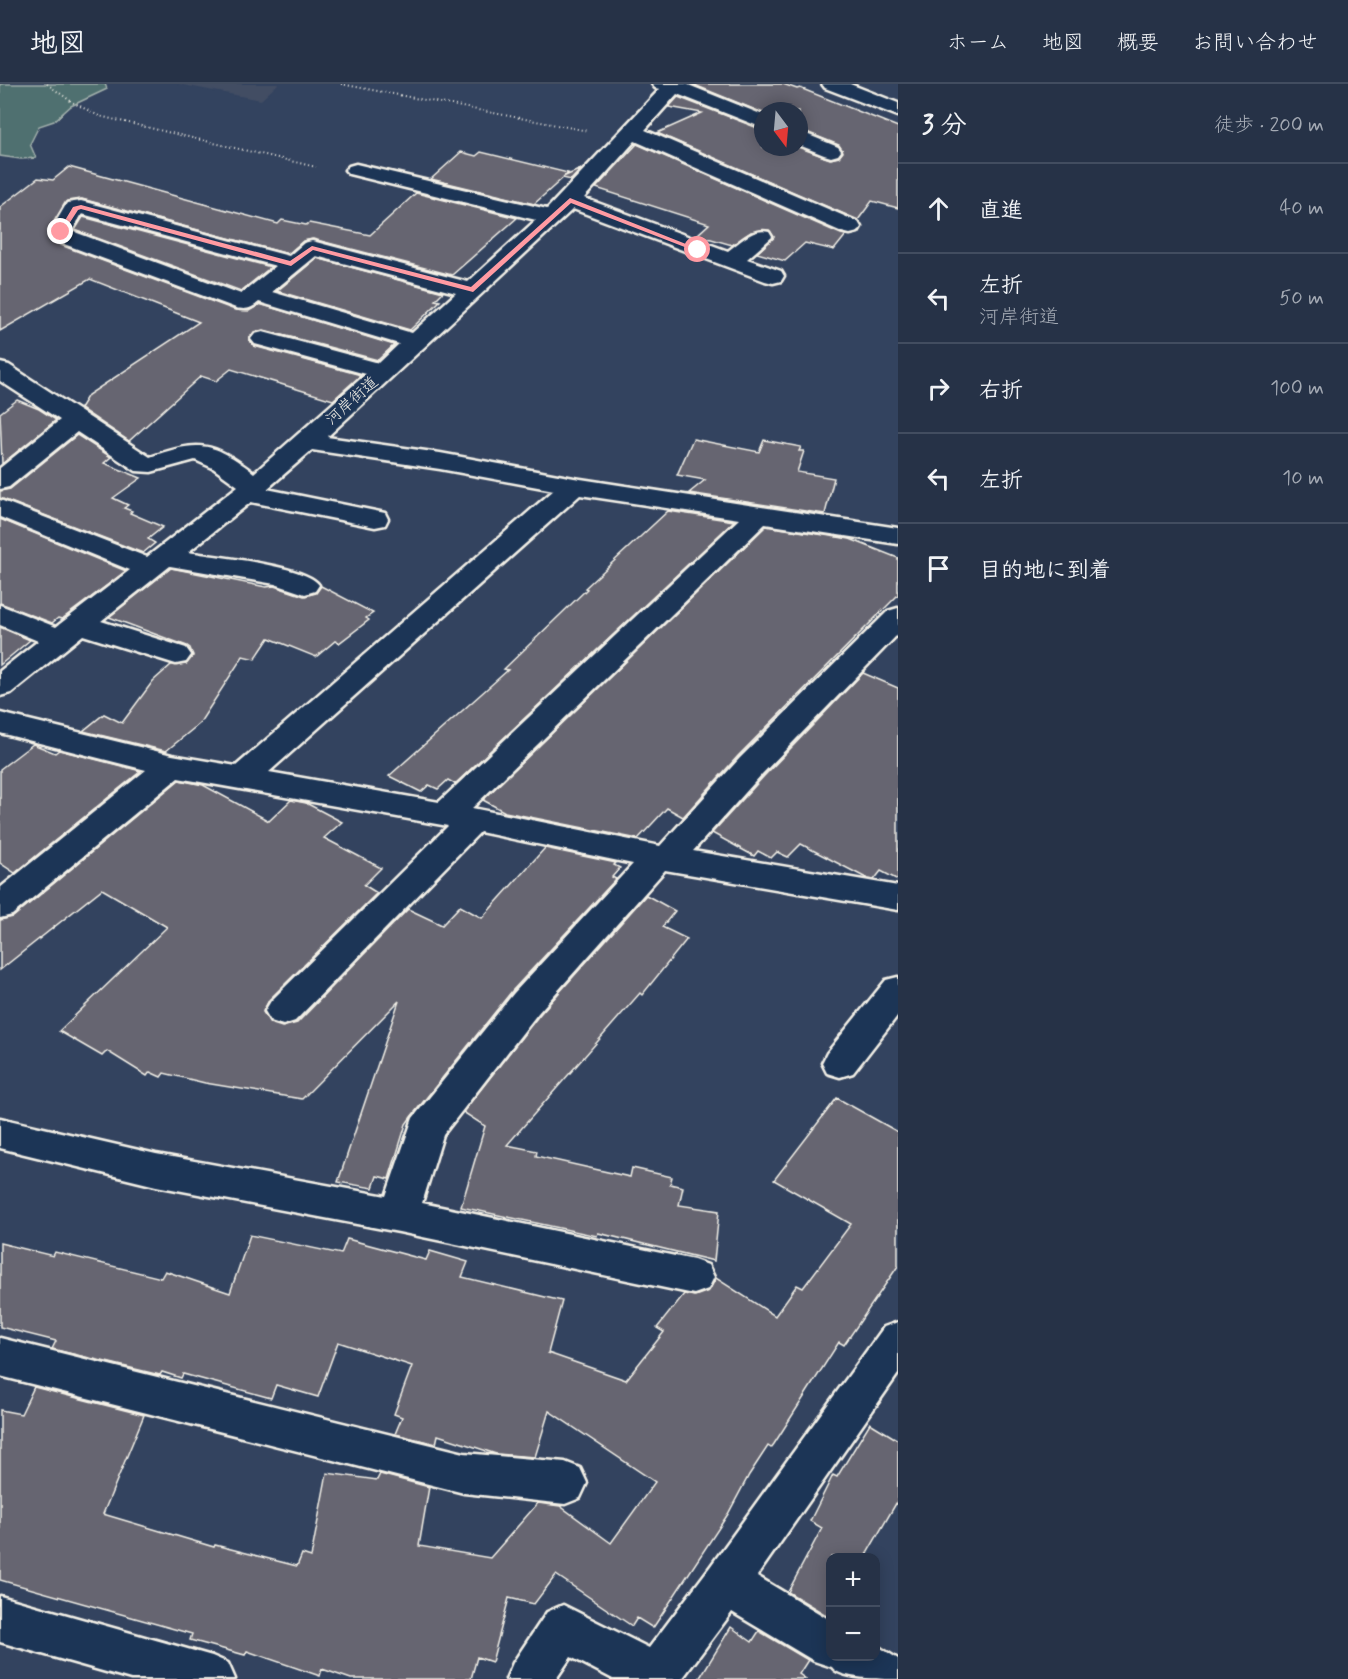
<!DOCTYPE html>
<html lang="ja">
<head>
<meta charset="utf-8">
<style>
  :root { --surface:#263247; --page:#323e52; --text:#f1f3f6; --muted:#a4aab4; --line:#424d60 }
  body { margin:0; font-family:Mynerve,"Klee One",sans-serif; background:var(--page); color:var(--text) }
  .controls { position:absolute; right:18px; bottom:18px; display:grid; overflow:hidden; border-radius:12px; box-shadow:0 3px 15px #0003 }
  .controls button { width:54px; height:54px; display:grid; place-items:center; padding:0; border:0; border-bottom:2px solid var(--line); background:var(--surface); color:var(--text); font:30px sans-serif }
  .compass { position:absolute; left:754px; top:18px; width:54px; height:54px; border-radius:50%; background:var(--surface); box-shadow:0 3px 15px #0003; rotate:164deg }
  .stop { position:absolute; width:18px; height:18px; margin:-14px; border:4px solid #ff9aa2; border-radius:50%; background:#fff }
  .stop.end { background:#ff9aa2; border-color:#fff; box-shadow:0 2px 6px #0008 }
  .list { margin:0; padding:0; list-style:none }
  h2 { display:flex; justify-content:space-between; align-items:center; height:78px; margin:0; padding:0 24px; font-size:26px }
  h2 small { font-size:20px; font-weight:400; color:var(--muted) }
  .list li { display:grid; grid-template-columns:39px 1fr auto; gap:18px; align-items:center; box-sizing:border-box; height:90px; padding:0 24px; border-top:2px solid var(--line) }
  .list b { display:block; font-size:22px; white-space:nowrap }
  .list p { margin:0; font-size:20px; white-space:nowrap; color:var(--muted) }
  .list em { font-size:20px; font-style:normal; color:var(--muted) }
  .icon { flex:none; width:33px; height:33px; fill:none; stroke:currentColor; stroke-width:2; stroke-linecap:round; stroke-linejoin:round }
  .map { position:relative; flex:none; width:898px; height:1595px; overflow:hidden }
  header { display:flex; align-items:center; gap:36px; box-sizing:border-box; height:84px; padding:0 30px; background:var(--surface); border-bottom:2px solid var(--line) }
  header strong { font-size:28px }
  nav { display:flex; gap:33px; margin-inline-start:auto; font-size:21px }
  main { display:flex }
  aside { flex:1; background:var(--surface) }
  .map>svg:first-child { display:block }
</style>
</head>
<body>
<header>
<strong>地図</strong>
<nav><a>ホーム</a><a>地図</a><a>概要</a><a>お問い合わせ</a></nav>
</header>
<main>
<div class="map">
<svg width="898" height="1595" viewBox="0 0 898 1595">
  <rect width="100%" height="100%" fill="#33435f"/>
  <filter id="ink" filterUnits="userSpaceOnUse"><feTurbulence type="fractalNoise" baseFrequency=".0167" numOctaves="2"/><feDisplacementMap in="SourceGraphic" scale="12" xChannelSelector="R" yChannelSelector="G"/><feConvolveMatrix kernelMatrix="1 2 1 2 8 2 1 2 1" color-interpolation-filters="sRGB"/></filter>
  <g filter="url(#ink)">
    <path fill="#424d64" d="M178,0h100l-17,16z"/>
    <path fill="#4f6f6f" stroke="#a2b0ac" stroke-width="1.5" d="M0,0h105l2,5 -36,17 -17,15 -15,5 -9,18 6,14 -15,1 -21,-3z"/>
    <g fill="#666571" stroke="#f4f1e8" stroke-width="1.5">
      <path d="M692,0h91l14,5 3,-1 98,39v81l-26,-7 -14,19 -201,-87 45,-20 -33,-6 9,-10 85,33v17h35l32,12 9,-2 4,-5 -4,-7 -40,-16v-18l-36,2z"/>
      <path d="M637,60l204,90 5,1 -12,15 -29,-7 -20,18 -28,-8 17,-16 -5,-7 -18,2 -19,13 -35,-10 12,-11 -113,-36z"/>
      <path d="M461,68l15,4 5,-4 87,21 -5,4 18,-8 -10,11 -8,-2 -29,26 -103,-25z"/>
      <path d="M69,83l209,57 4,-4 24,5 3,-2 61,12 46,-42 101,25 -65,57 -139,-36 -10,2 -15,13 -206,-55 -15,2 -19,30 7,12 180,67 14,1 11,-7 134,41 -16,15 -114,-30 -10,2 -5,7 5,7 107,29 -28,25 -102,-31 -15,12 -15,-5 -72,65 -49,-33 8,-13 111,-73 -109,-43 -90,52v-124l38,-29 15,2z"/>
      <path d="M83,133l188,50 -30,24 -166,-61z"/>
      <path d="M317,174l126,34 -8,8 5,1 -30,29 -133,-39z"/>
      <path d="M17,316l22,9 17,11 -54,44 -2,-51z"/>
      <path d="M77,351l34,22 -7,6 37,15 -28,20 15,7 -4,3 8,3 -2,2 33,14 -15,12 7,4 -12,10 -143,-55v-7l10,-2z"/>
      <path d="M693,355l66,13 5,-12 37,7 -2,4h5l-7,21 37,6 -9,36 -136,-21 16,-13 -28,-5z"/>
      <path d="M668,427l66,10 -279,263 -7,-4 -10,9 -9,-4 -8,7 -32,-16 119,-106 -4,-1 83,-80 -2,-1z"/>
      <path d="M0,435l126,52 -64,48 -4,-1 -6,5 -52,-20z"/>
      <path d="M766,442l84,13 48,19v37l-160,161 -55,61 -16,-9 -29,31 -133,-27 -22,-12z"/>
      <path d="M171,484l95,19 8,-1 30,10 12,-3 5,-7 52,27 -7,5 3,2 -30,23 -4,-2 -19,16 -47,-19 -14,21 -12,-3 -44,68 -33,27 -83,-20 21,-17 18,9 31,-42 18,-16 15,-1 7,-8 -3,-8 -3,-2 -78,-29z"/>
      <path d="M0,543l30,13 -30,25z"/>
      <path d="M863,589l35,15v192l-17,-9 -7,9 -6,-1 -67,-35 -13,13 -11,-5 -6,6 -13,-7 -4,5 -42,-23 52,-57z"/>
      <path d="M33,660l22,9 4,-3 82,21 -126,102 -15,-10v-94z"/>
      <path d="M179,696l24,5 66,36 22,-21 15,3 36,19 -18,16 57,30 -17,17 13,8 -108,107 -6,12 7,11 12,4 15,-4 111,-114 34,16 18,-19 22,12 63,-70 71,15 -2,2 6,3 -8,9 4,2 -104,112 -101,126 -5,7 -17,55 -12,-3 -4,12 -35,-6 61,-181 -97,98 -97,-16 -41,-10 -3,4 -11,-5 -3,4 -40,-25 -5,5 -43,-25 108,-104 -65,-38 -102,81v-50l13,-3z"/>
      <path d="M646,811l29,16 -13,16 25,12 -45,56 -2,-2 -133,152 30,6 -1,5 94,21 2,-9 40,9 -2,7 13,3 -4,18 40,6 -5,50 -116,-28 -1,3 -136,-29 24,-81 -22,-14 77,-98z"/>
      <path d="M837,1014l61,34v134l-54,79 -5,-3 -65,102 -3,4 -3,-2 -19,29 -21,39 -75,114 -16,-10 -5,8 -76,-51 -22,29 -25,-6 -17,64 -15,-5 -6,22h-120l-29,-10 -2,7 -73,-25 -2,4 -55,-15 2,-6 -192,-54v-170l21,4 13,-27 110,28 -41,99 111,33 1,-2 82,21 5,-12 9,3 16,-84 50,7 3,-6 49,13 -10,59 71,12 48,-55 22,3 51,37 44,-61 -106,-71 -14,46 -39,-3 -58,-19 -2,9 -41,-10 7,-17 -8,-3 18,-48 -74,-24 -20,55 -42,-12 -5,13 -88,-24 -2,4 -19,-6 -2,3 -108,-26 4,-8 -56,-14v-84l53,13 2,-4 106,26 4,-7 65,22 20,-58 91,19 6,-15 79,21 4,-9 38,11 -6,15 100,24 -14,52 78,27 38,-48 -7,-4 27,-34 11,2 14,-5 7,-13 59,38 22,-31 6,3 48,-64 -77,-44z"/>
      <path d="M870,1339l28,17v60l-33,57h-34v61l-43,-26 34,-64 -12,-7 23,-46 4,2z"/>
      <path d="M731,1543l21,15 7,-11 49,29 -9,14 7,5h-107z"/>
    </g>
    <g fill="none" stroke-linecap="round" stroke-linejoin="round">
      <g stroke="#f4f1e8" stroke-width="5">
        <g id="minor">
          <path d="M652,0h34l77,31v13l-86,-34 -32,36 213,92 3,5 -3,5 -8,2 -8,-2 -207,-91 -51,57 144,53c13,-9 24,-23 41,-19l3,5 -25,22 34,12 3,5 -3,5 -8,2 -8,-2 -192,-72 -246,228 113,16 134,25 324,50v16l-133,-20 -293,284 188,38 80,-88 148,-147 10,-3v26l-136,140 -69,77 205,35v24l-233,-40 -127,143 -95,122 -21,68 272,57 14,5 6,12 -6,12 -14,5 -295,-62 -243,-46 -156,-38v-30l156,36 230,42 27,-78 101,-125 119,-129 -153,-32 -185,189 -12,4 -12,-4 -6,-10 6,-10 177,-175 -270,-48 -166,137 -12,3v-30l146,-118 -146,-37v-20l172,42 64,11 318,-276 -114,-21 -128,-19 -45,39 118,24 3,6 -3,6 -10,2 -124,-25 -63,50c26,5 118,13 131,33l-4,6 -10,3 -30,-10 -105,-18 -69,55 85,27 5,7 -5,7 -10,2 -93,-29 -72,58 -11,3v-25l38,-30 -38,-16v-20l56,22 74,-57 -130,-53v-17l147,57 91,-71 -25,-18 -18,-8 -44,12 -15,-1 -59,-39 -68,55 -9,2v-21l60,-48 -60,-39v-18l9,2 141,92c49,-17 62,-16 104,16l112,-99 -111,-30 -4,-5 4,-5 8,-2 116,31 20,-19 -140,-42c-8,7 -13,8 -23,6l-180,-67 -6,-9 17,-29 14,-2 208,55 15,-13 8,-2 156,41 68,-62 -187,-46 -4,-4 4,-4 7,-2 191,45 113,-120 -5,-1zM82,130l194,52 -35,28 -169,-63zM316,172l140,37 -44,40 -140,-41zM580,411l159,24 -300,283 -170,-30z"/>
          <path d="M822,0h28l48,19v13l-73,-28z"/>
          <path d="M799,47l39,16 3,4 -3,4 -7,2 -7,-2 -25,-10z"/>
          <path d="M898,893v38l-45,58 -13,4 -13,-4 -5,-10 5,-10 59,-73z"/>
          <path d="M898,1238v52l-141,202 73,44v36h46v-11l22,14v20c-17,0 -59,0 -66,-12l-18,-6 -82,-49 -50,67h-69l-42,-22 -15,22h-50l7,-16 34,-51 16,-7 86,43 61,-81 174,-240z"/>
          <path d="M0,1254l464,115 101,9 15,6 7,15 -7,15 -15,6 -101,-11 -464,-117z"/>
          <path d="M0,1512l212,60 16,7 7,16h-104l-131,-37z"/>
        </g>
      </g>
      <g stroke="#f4f1e8" stroke-width="2" stroke-dasharray="1 3" stroke-linecap="butt">
        <path d="M47,0l25,18 27,14 217,51"/>
        <path d="M341,0l247,47"/>
      </g>
      <use href="#minor" fill="#1d3557" fill-rule="evenodd"/>
    </g>
  </g>
  <path fill="#ff9aa2" d="M570,114l131,52 -6,1 -124,-48 -98,89 -160,-42 -22,16 -210,-57 -3,1 -15,23 -5,-1 15,-25 8,-2 209,56 22,-15 159,41z"/>
  <g text-anchor="middle" dominant-baseline="central" stroke-width="4.5" stroke-linejoin="round" paint-order="stroke">
    <g font-size="16" fill="#f4f1e8" stroke="#1d3557">
      <text transform="translate(352 317) rotate(-42)">河岸街道</text>
    </g>
  </g>
</svg>
<div class="controls">
<button>+</button>
<button>−</button>
</div>
<svg class="compass" viewBox="-18 -18 36 36"><path d="M0-13l5 13h-10z" fill="#e53935"/><path d="M0 13l5-13h-10z" fill="#a4aab4"/></svg>
<div class="stop" style="left:698px;top:166px"></div>
<div class="stop end" style="left:61px;top:148px"></div>
</div>
<aside>
<h2>3 分<small>徒歩 · 200 m</small></h2>
<ul class="list">
<li><svg class="icon" aria-label="ahead" viewBox="0 0 24 24"><path d="M12 20V5M6 11l6-6 6 6"/></svg><div><b>直進</b></div><em>40 m</em></li>
<li><svg class="icon" aria-label="left" viewBox="0 0 24 24"><path d="M17 20v-9H6M10 6l-5 5 5 5"/></svg><div><b>左折</b><p>河岸街道</p></div><em>50 m</em></li>
<li><svg class="icon" aria-label="right" viewBox="0 0 24 24"><path d="M7 20v-9h11M14 6l5 5-5 5"/></svg><div><b>右折</b></div><em>100 m</em></li>
<li><svg class="icon" aria-label="left" viewBox="0 0 24 24"><path d="M17 20v-9H6M10 6l-5 5 5 5"/></svg><div><b>左折</b></div><em>10 m</em></li>
<li><svg class="icon" aria-label="arrive" viewBox="0 0 24 24"><path d="M6 21V4h12l-3 4 3 4H6"/></svg><div><b>目的地に到着</b></div></li>
</ul>
</aside>
</main>
</body>
</html>
